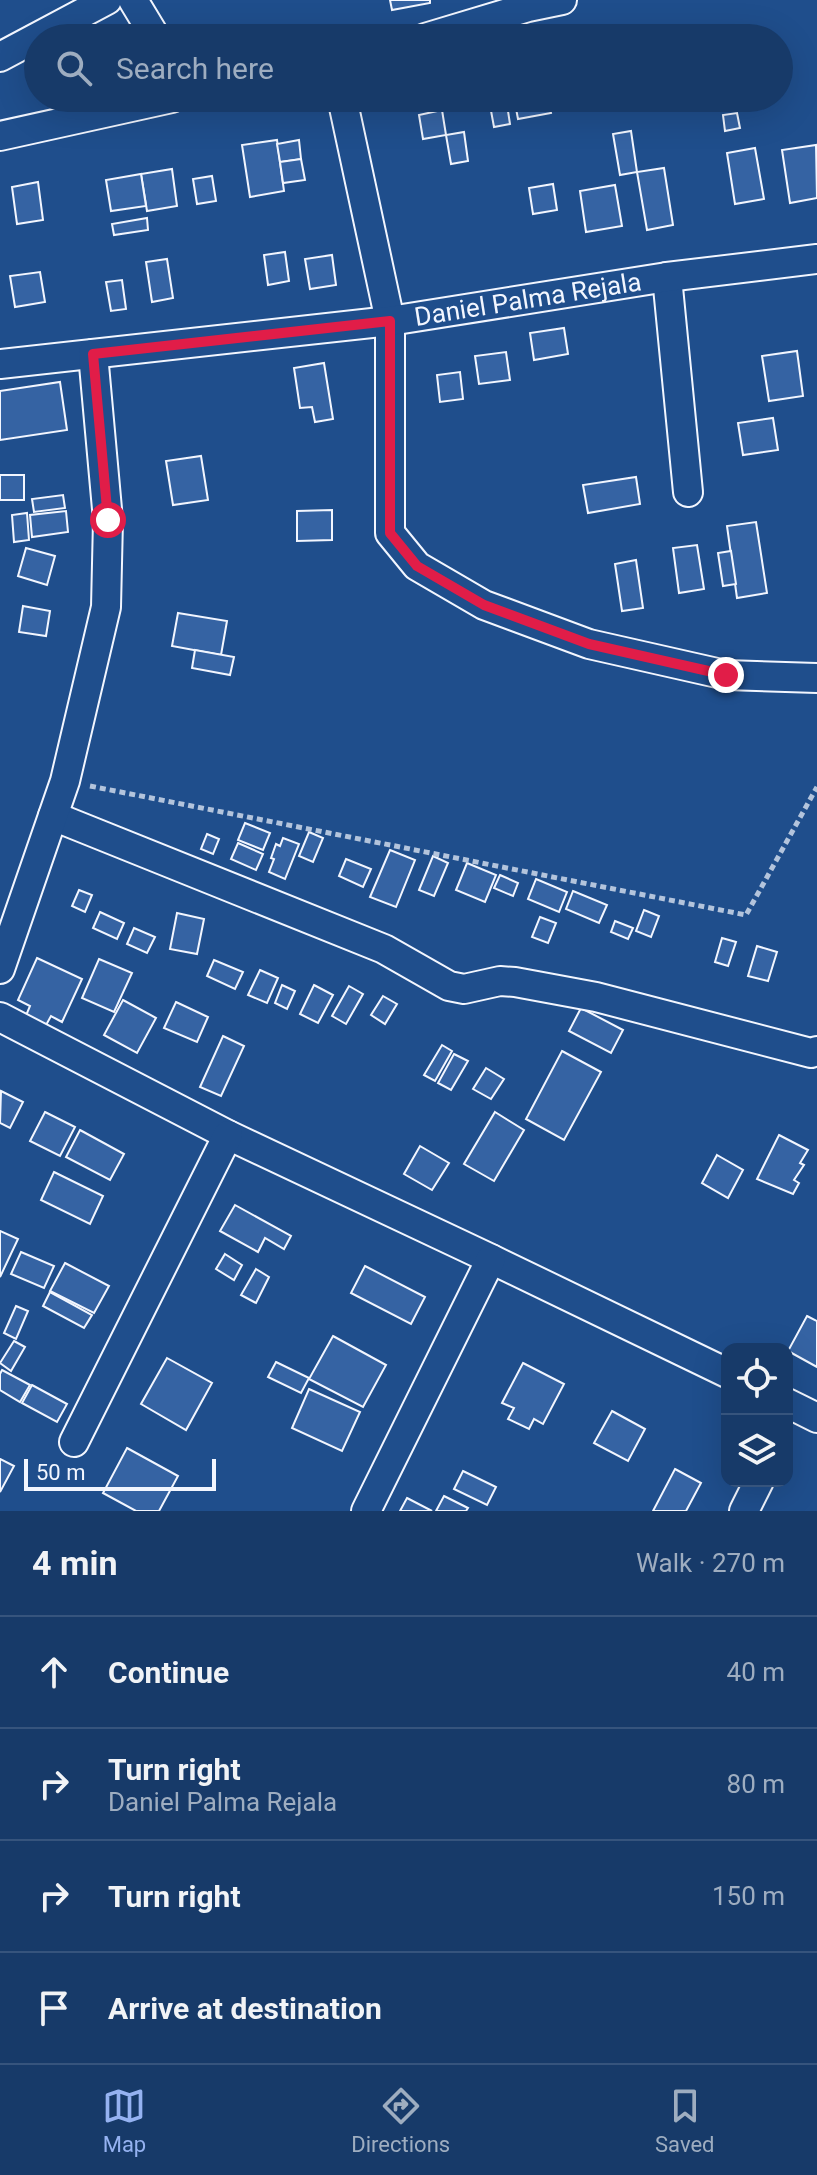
<!DOCTYPE html>
<html lang="en">
<head>
<meta charset="utf-8">
<style>
  :root { --surface:#173a69; --page:#20416f; --text:#f1f3f6; --muted:#9eadc0; --line:#36547d; --accent:#95b2f1 }
  body { margin:0; font-family:Roboto,sans-serif; background:var(--page); color:var(--text) }
  .controls { position:absolute; right:24px; bottom:24px; display:grid; overflow:hidden; border-radius:16px; box-shadow:0 8px 32px #0002 }
  .controls button { width:72px; height:72px; display:grid; place-items:center; padding:0; border:0; border-bottom:2px solid var(--line); background:var(--surface); color:var(--text); font:40px sans-serif }
  .scale { position:absolute; left:24px; bottom:20px; width:192px; box-sizing:border-box; padding-left:8px; border:4px solid #f2f6ff; border-top:0; font-size:22px; line-height:28px; white-space:nowrap; color:#f2f6ff; -webkit-text-stroke:6px #1f4e8c; paint-order:stroke }
  .stop { position:absolute; width:24px; height:24px; margin:-18px; border:6px solid #e11d48; border-radius:50%; background:#fff }
  .stop.end { background:#e11d48; border-color:#fff; box-shadow:0 2px 8px #0008 }
  .list { margin:0; padding:0; list-style:none }
  h2 { display:flex; justify-content:space-between; align-items:center; height:104px; margin:0; padding:0 32px; font-size:34px }
  h2 small { font-size:26px; font-weight:400; color:var(--muted) }
  .list li { display:grid; grid-template-columns:52px 1fr auto; gap:24px; align-items:center; box-sizing:border-box; height:112px; padding:0 32px; border-top:2px solid var(--line) }
  .list b { display:block; font-size:30px; white-space:nowrap }
  .list p { margin:0; font-size:26px; white-space:nowrap; color:var(--muted) }
  .list em { font-size:26px; font-style:normal; color:var(--muted) }
  .icon { flex:none; width:44px; height:44px; fill:none; stroke:currentColor; stroke-width:2; stroke-linecap:round; stroke-linejoin:round }
  .map { position:relative; flex:none; width:817px; height:1511px; overflow:hidden }
  .search { position:absolute; background:var(--surface); box-shadow:0 8px 32px #0002; left:24px; right:24px; top:24px; height:88px; display:flex; align-items:center; gap:20px; box-sizing:border-box; padding:0 28px; border-radius:44px; color:var(--muted); font-size:30px }
  .sheet { height:552px; background:var(--surface) }
  nav { display:flex; justify-content:space-around; align-items:center; box-sizing:border-box; height:112px; border-top:2px solid var(--line); background:var(--surface); font-size:22px; color:var(--muted) }
  nav a { display:grid; justify-items:center; gap:4px }
  nav .on { color:var(--accent) }
  .map>svg:first-child { display:block }
</style>
</head>
<body>
<div class="map">
<svg width="817" height="1511" viewBox="0 0 817 1511">
  <rect width="100%" height="100%" fill="#1f4e8c"/>
  <g fill="#3563a3" stroke="#f2f6ff" stroke-width="2">
    <path d="M390,0h40v3l-38,7z"/>
    <path d="M697,27l2,11h-46v-3z"/>
    <path d="M467,98h39l4,26 -16,3 -5,-27 -21,3z"/>
    <path d="M514,98h34l3,15 -33,6z"/>
    <path d="M442,110l4,25 -23,4 -4,-24z"/>
    <path d="M737,113l3,15 -15,3 -2,-16z"/>
    <path d="M631,131l6,41 -17,3 -7,-41z"/>
    <path d="M464,132l4,29 -17,3 -5,-29z"/>
    <path d="M277,140l7,51 -34,6 -8,-52z"/>
    <path d="M299,140l2,19 -21,3 -3,-18z"/>
    <path d="M816,145l1,53 -27,5 -8,-53z"/>
    <path d="M755,148l9,51 -29,5 -8,-51z"/>
    <path d="M301,159l4,21 -22,3 -3,-21z"/>
    <path d="M664,168l9,57 -26,5 -10,-58z"/>
    <path d="M172,169l5,37 -30,5 -6,-37z"/>
    <path d="M141,174l5,32 -35,5 -5,-31z"/>
    <path d="M212,176l4,25 -19,3 -4,-25z"/>
    <path d="M38,182l5,38 -26,4 -5,-37z"/>
    <path d="M553,184l4,26 -24,4 -4,-26z"/>
    <path d="M615,185l7,41 -36,6 -6,-41z"/>
    <path d="M147,218l1,12 -34,5 -2,-11z"/>
    <path d="M285,252l4,29 -21,4 -4,-30z"/>
    <path d="M332,255l4,30 -26,4 -5,-30z"/>
    <path d="M167,259l6,39 -21,4 -6,-40z"/>
    <path d="M40,272l5,30 -30,5 -5,-31z"/>
    <path d="M122,280l4,29 -15,2 -5,-29z"/>
    <path d="M564,328l4,26 -34,6 -4,-27z"/>
    <path d="M797,351l6,45 -34,5 -7,-45z"/>
    <path d="M506,352l4,28 -31,4 -4,-28z"/>
    <path d="M324,363l9,56 -18,3 -3,-15 -12,1 -6,-40z"/>
    <path d="M460,372l3,27 -23,3 -3,-27z"/>
    <path d="M60,382l7,48 -67,10v-49z"/>
    <path d="M773,418l5,32 -35,5 -5,-32z"/>
    <path d="M201,456l7,44 -35,5 -7,-44z"/>
    <rect x="0" y="475" width="24" height="25"/>
    <path d="M636,477l4,27 -52,9 -5,-28z"/>
    <path d="M63,495l2,13 -31,4 -2,-13z"/>
    <path d="M332,510v30l-35,1v-30z"/>
    <path d="M66,511l2,21 -36,5 -2,-22z"/>
    <path d="M27,513l2,27 -15,2 -2,-27z"/>
    <path d="M756,522l11,71 -30,5 -10,-72z"/>
    <path d="M697,545l7,44 -25,4 -6,-45z"/>
    <path d="M26,548l29,8 -8,29 -29,-9z"/>
    <path d="M731,551l5,33 -13,2 -5,-33z"/>
    <path d="M636,560l7,48 -21,3 -7,-47z"/>
    <path d="M23,606l27,5 -4,25 -27,-4z"/>
    <path d="M178,613l49,8 -6,34 -49,-9z"/>
    <path d="M195,650l39,7 -4,18 -38,-7z"/>
    <path d="M245,823l25,10 -7,17 -25,-10z"/>
    <path d="M309,832l14,6 -10,24 -14,-6z"/>
    <path d="M207,834l12,5 -6,15 -12,-5z"/>
    <path d="M283,838l16,6 -14,35 -16,-7 5,-13 -3,-1 5,-14 4,2z"/>
    <path d="M238,843l25,11 -7,16 -25,-11z"/>
    <path d="M390,850l25,10 -19,47 -26,-10z"/>
    <path d="M433,856l15,7 -14,33 -15,-6z"/>
    <path d="M346,859l25,10 -8,18 -24,-11z"/>
    <path d="M467,863l29,12 -11,27 -29,-12z"/>
    <path d="M500,875l18,8 -5,13 -19,-8z"/>
    <path d="M536,879l31,13 -8,20 -31,-13z"/>
    <path d="M79,890l13,5 -7,17 -13,-6z"/>
    <path d="M573,891l34,14 -8,18 -33,-14z"/>
    <path d="M644,910l15,6 -8,21 -15,-6z"/>
    <path d="M100,912l24,11 -7,16 -24,-11z"/>
    <path d="M177,913l27,6 -7,35 -27,-5z"/>
    <path d="M540,917l16,6 -8,20 -16,-6z"/>
    <path d="M615,921l18,7 -5,11 -17,-7z"/>
    <path d="M134,928l21,9 -8,16 -20,-9z"/>
    <path d="M722,938l14,4 -8,24 -13,-4z"/>
    <path d="M757,946l20,6 -9,29 -20,-5z"/>
    <path d="M37,958l45,21 -20,43 -11,-6 -6,11 -20,-9 5,-12 -12,-6z"/>
    <path d="M99,959l33,14 -18,39 -32,-14z"/>
    <path d="M214,960l29,12 -8,17 -28,-13z"/>
    <path d="M260,970l18,8 -11,25 -19,-8z"/>
    <path d="M282,985l13,6 -8,18 -12,-6z"/>
    <path d="M314,985l19,10 -15,28 -18,-9z"/>
    <path d="M349,986l14,8 -17,30 -14,-8z"/>
    <path d="M383,996l14,8 -12,20 -14,-9z"/>
    <path d="M123,1000l33,18 -19,35 -33,-18z"/>
    <path d="M176,1002l32,15 -11,25 -33,-14z"/>
    <path d="M581,1008l42,22 -12,23 -42,-22z"/>
    <path d="M223,1036l21,10 -23,50 -21,-9z"/>
    <path d="M442,1045l10,6 -17,30 -11,-6z"/>
    <path d="M562,1051l39,21 -37,68 -38,-21z"/>
    <path d="M454,1054l14,7 -17,29 -13,-7z"/>
    <path d="M486,1068l18,11 -13,20 -18,-10z"/>
    <path d="M1,1091l22,11 -13,26 -10,-5z"/>
    <path d="M45,1112l30,15 -15,29 -30,-15z"/>
    <path d="M495,1112l29,18 -30,51 -30,-17z"/>
    <path d="M80,1130l44,24 -14,26 -44,-23z"/>
    <path d="M779,1135l29,15 -8,13 4,2 -10,15 5,3 -6,11 -36,-15z"/>
    <path d="M420,1146l29,17 -17,27 -28,-16z"/>
    <path d="M717,1155l26,15 -15,28 -26,-15z"/>
    <path d="M54,1172l49,24 -13,28 -49,-24z"/>
    <path d="M235,1205l56,31 -7,13 -19,-11 -7,14 -38,-21z"/>
    <path d="M0,1231l18,8 -18,38z"/>
    <path d="M21,1252l33,14 -10,22 -33,-14z"/>
    <path d="M225,1254l17,11 -8,15 -18,-11z"/>
    <path d="M65,1263l44,23 -15,27 -44,-22z"/>
    <path d="M365,1266l60,31 -14,27 -60,-31z"/>
    <path d="M256,1269l13,8 -13,26 -15,-8z"/>
    <path d="M50,1292l42,23 -8,13 -41,-22z"/>
    <path d="M16,1306l12,5 -12,28 -12,-6z"/>
    <path d="M807,1316l10,5v46l-29,-16z"/>
    <path d="M333,1336l53,29 -23,42 -54,-28z"/>
    <path d="M14,1341l11,6 -14,24 -11,-8z"/>
    <path d="M167,1358l45,25 -26,47 -45,-26z"/>
    <path d="M276,1362l33,16 -8,15 -33,-16z"/>
    <path d="M523,1363l41,21 -21,40 -9,-5 -5,10 -21,-10 6,-11 -12,-5z"/>
    <path d="M2,1370l28,15 -10,17 -20,-12v-16z"/>
    <path d="M32,1385l35,19 -10,18 -35,-19z"/>
    <path d="M309,1389l51,23 -18,39 -50,-23z"/>
    <path d="M612,1411l33,18 -17,32 -34,-18z"/>
    <path d="M127,1448l51,28 -19,35h-23l-33,-18z"/>
    <path d="M0,1459l14,7 -14,26z"/>
    <path d="M675,1469l26,14 -15,28h-33z"/>
    <path d="M463,1471l33,16 -9,18 -33,-16z"/>
    <path d="M444,1496l24,12 -2,3h-30z"/>
    <path d="M407,1498l25,13h-32z"/>
  </g>
  <g fill="none" stroke-linecap="round" stroke-linejoin="round">
    <g stroke="#f2f6ff" stroke-width="32">
      <g id="minor">
        <path d="M133,0l23,38"/>
        <path d="M425,38l103,-31 34,-7"/>
        <path d="M0,57l107,-57"/>
        <path d="M342,98l48,223v212l27,33 67,39 105,39 137,31 91,3"/>
        <path d="M0,136l172,-38"/>
        <path d="M667,277l21,215"/>
        <path id="s1" d="M0,364l390,-43 277,-44 150,-18"/>
        <path d="M53,816l331,133 65,37 15,3 36,-8 15,1 81,15 215,56 6,-2"/>
        <path d="M0,969l65,-188 41,-174 2,-87 -15,-166"/>
        <path d="M0,1017l228,118 263,124 236,114"/>
        <path d="M787,1403l30,15"/>
        <path d="M74,1442l154,-307"/>
        <path d="M366,1511l125,-252"/>
        <path d="M744,1511l15,-30"/>
      </g>
    </g>
    <path stroke="#b3c4dc" stroke-width="5" stroke-dasharray="6 4" stroke-linecap="butt" d="M90,786l656,129 71,-128"/>
    <use href="#minor" stroke="#1f4e8c" stroke-width="28"/>
  </g>
  <g fill="none" stroke-linecap="round" stroke-linejoin="round">
    <path stroke="#e11d48" stroke-width="10" d="M108,520l-15,-166 297,-33v212l27,33 67,39 105,39 137,31"/>
  </g>
  <g text-anchor="middle" dominant-baseline="central" stroke-width="6" stroke-linejoin="round" paint-order="stroke">
    <g font-size="26" fill="#f2f6ff" stroke="#1f4e8c">
      <text stroke="none"><textPath href="#s1" startOffset="532">Daniel Palma Rejala</textPath></text>
    </g>
  </g>
</svg>
<div class="controls">
<button><svg class="icon" aria-label="locate" viewBox="0 0 24 24"><circle cx="12" cy="12" r="6"/><path d="M12 2v4M12 18v4M2 12h4M18 12h4"/></svg></button>
<button><svg class="icon" aria-label="layers" viewBox="0 0 24 24"><path d="M12 4l9 5-9 5-9-5zM3 14l9 5 9-5"/></svg></button>
</div>
<div class="scale">50 m</div>
<div class="stop" style="left:108px;top:520px"></div>
<div class="stop end" style="left:726px;top:675px"></div>
<div class="search"><svg class="icon" aria-label="search" viewBox="0 0 24 24"><circle cx="10" cy="10" r="6"/><path d="M15 15l6 6"/></svg>Search here</div>
</div>
<section class="sheet">
<h2>4 min<small>Walk · 270 m</small></h2>
<ul class="list">
<li><svg class="icon" aria-label="ahead" viewBox="0 0 24 24"><path d="M12 20V5M6 11l6-6 6 6"/></svg><div><b>Continue</b></div><em>40 m</em></li>
<li><svg class="icon" aria-label="right" viewBox="0 0 24 24"><path d="M7 20v-9h11M14 6l5 5-5 5"/></svg><div><b>Turn right</b><p>Daniel Palma Rejala</p></div><em>80 m</em></li>
<li><svg class="icon" aria-label="right" viewBox="0 0 24 24"><path d="M7 20v-9h11M14 6l5 5-5 5"/></svg><div><b>Turn right</b></div><em>150 m</em></li>
<li><svg class="icon" aria-label="arrive" viewBox="0 0 24 24"><path d="M6 21V4h12l-3 4 3 4H6"/></svg><div><b>Arrive at destination</b></div></li>
</ul>
</section>
<nav>
<a class="on"><svg class="icon" aria-label="map" viewBox="0 0 24 24"><path d="M3 6l6-2 6 2 6-2v14l-6 2-6-2-6 2zM9 4v14M15 6v14"/></svg>Map</a>
<a><svg class="icon" aria-label="directions" viewBox="0 0 24 24"><path d="M12 3l9 9-9 9-9-9zM9 14v-3h6M13 9l2 2-2 2"/></svg>Directions</a>
<a><svg class="icon" aria-label="saved" viewBox="0 0 24 24"><path d="M7 4h10v16l-5-4-5 4z"/></svg>Saved</a>
</nav>
</body>
</html>
